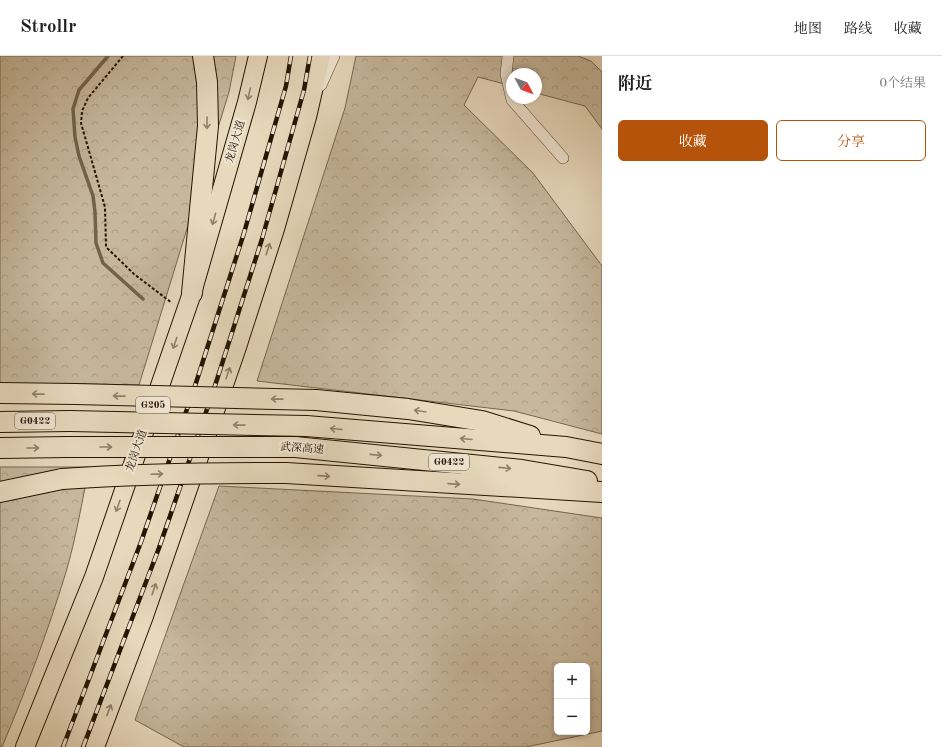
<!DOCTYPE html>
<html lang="zh">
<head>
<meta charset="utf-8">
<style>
  :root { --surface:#fff; --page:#f6f6f6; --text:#222; --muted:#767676; --line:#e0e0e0; --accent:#b45309 }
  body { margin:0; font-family:"Old Standard TT","Noto Serif SC",serif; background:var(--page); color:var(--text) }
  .controls { position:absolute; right:12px; bottom:12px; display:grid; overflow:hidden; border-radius:6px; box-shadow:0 2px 6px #0003 }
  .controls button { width:36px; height:36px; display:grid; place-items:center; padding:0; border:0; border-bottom:1px solid var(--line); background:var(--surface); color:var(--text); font:20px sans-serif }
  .compass { position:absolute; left:506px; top:12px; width:36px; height:36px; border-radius:50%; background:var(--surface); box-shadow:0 2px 6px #0003; rotate:131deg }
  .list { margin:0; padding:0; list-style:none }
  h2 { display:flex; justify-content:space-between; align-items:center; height:52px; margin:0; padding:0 16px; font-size:17px }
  h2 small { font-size:13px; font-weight:400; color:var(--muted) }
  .actions { display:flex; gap:8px; padding:12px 16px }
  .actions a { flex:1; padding:9px 0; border:1px solid var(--accent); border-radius:6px; text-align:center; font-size:14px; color:var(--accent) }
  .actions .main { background:var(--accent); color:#fff }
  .map { position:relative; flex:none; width:602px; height:691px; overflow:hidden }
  header { display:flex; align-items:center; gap:24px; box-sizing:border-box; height:56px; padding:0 20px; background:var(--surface); border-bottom:1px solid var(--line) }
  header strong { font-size:19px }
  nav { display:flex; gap:22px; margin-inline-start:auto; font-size:14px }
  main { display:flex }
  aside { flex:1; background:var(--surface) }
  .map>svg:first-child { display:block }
</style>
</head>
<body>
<header>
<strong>Strollr</strong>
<nav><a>地图</a><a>路线</a><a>收藏</a></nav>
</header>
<main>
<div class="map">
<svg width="602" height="691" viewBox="0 0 602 691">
  <defs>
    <pattern id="forest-crowns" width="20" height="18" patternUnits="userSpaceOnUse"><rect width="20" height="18" fill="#c7b89d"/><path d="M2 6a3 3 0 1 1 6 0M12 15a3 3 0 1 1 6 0" fill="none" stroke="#ab9d85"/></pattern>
  </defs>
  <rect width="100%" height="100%" fill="#e8d9bd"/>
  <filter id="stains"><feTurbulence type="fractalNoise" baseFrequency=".005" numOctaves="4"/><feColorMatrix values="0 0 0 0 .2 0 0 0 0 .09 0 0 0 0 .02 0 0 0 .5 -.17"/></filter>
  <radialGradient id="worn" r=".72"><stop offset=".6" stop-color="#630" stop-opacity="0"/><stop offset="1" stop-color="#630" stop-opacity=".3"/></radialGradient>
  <g fill="url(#forest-crowns)" stroke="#76664f" fill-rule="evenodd">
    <path d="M0,0h236l-7,36 -90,293 -56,-1 -83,10z"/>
    <path d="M356,0h222l13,5 11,11v57l-17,-23 -49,-13v-19h-24v12l-34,-9 -14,28 69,68 69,93v168l-88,-23 -257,-30 88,-273z"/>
    <path d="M0,411h89c-7,35 -13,71 -23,105 -18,59 -40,118 -64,175h-2z"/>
    <path d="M219,430l254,13 129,19v213l-76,16h-342l-49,-27zM557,610h30v66h-30z"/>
  </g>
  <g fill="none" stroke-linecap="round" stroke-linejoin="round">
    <path stroke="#71624b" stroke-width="3.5" d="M108,0l-29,34 -6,19 2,28 4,19 14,40 2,16 1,31 7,20 40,36"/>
    <g stroke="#554530" stroke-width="12">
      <g id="minor">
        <path d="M508,0l-2,18 6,26 51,58"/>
        <path d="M321,29l13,-29"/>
      </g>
    </g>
    <g stroke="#241401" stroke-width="20">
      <g id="trunk">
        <path d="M25,691l69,-170 98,-284 55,-191 11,-46"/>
        <path d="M95,691l49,-131 92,-266 39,-121 32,-112 14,-61"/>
      </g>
    </g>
    <g stroke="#241401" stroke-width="22">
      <g id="motorway">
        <path d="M192,237l16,-167 -1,-44 -4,-26"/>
        <path d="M0,337l75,1"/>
        <path d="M316,344l92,9 74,12 48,15"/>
        <path d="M0,366l70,-1"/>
        <path d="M306,370l260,21 36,7"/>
        <path d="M295,391l227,23 65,11"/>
        <path d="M0,392l67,-1"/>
        <path d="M286,417l316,19"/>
        <path d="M0,436l62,-13"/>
      </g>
    </g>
    <path stroke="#241401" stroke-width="2" stroke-dasharray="3 2" stroke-linecap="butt" d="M123,0l-35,42 -6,13 -1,12 24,84 1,40 28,27 38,29"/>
    <use href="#minor" stroke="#f0e6d4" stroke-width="11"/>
    <use href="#trunk" stroke="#e8d9bd" stroke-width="18"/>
    <use href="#motorway" stroke="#e8d9bd" stroke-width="20"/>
    <g stroke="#241401" stroke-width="4.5">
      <g id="rail">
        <path d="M63,691l78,-205 54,-156 49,-153 42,-147 5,-30"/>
        <path d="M83,691l76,-199 54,-156 49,-153 42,-149 6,-34"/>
      </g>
    </g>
    <use href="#rail" stroke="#f0e6d4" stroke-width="3" stroke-dasharray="9" stroke-linecap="butt"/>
    <g stroke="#241401" stroke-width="22" stroke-linecap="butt">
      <g id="motorway-bridge">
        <path d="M75,338l241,6"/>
        <path d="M70,365l236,5"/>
        <path d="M67,391h228"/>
        <path d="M62,423c75,-5 149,-6 224,-6"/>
      </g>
    </g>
    <use href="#motorway-bridge" stroke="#e8d9bd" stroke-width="20"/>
  </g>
  <defs><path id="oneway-shaft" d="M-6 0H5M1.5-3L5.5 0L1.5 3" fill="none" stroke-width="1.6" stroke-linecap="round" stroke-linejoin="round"/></defs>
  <g stroke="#908068">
    <use href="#oneway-shaft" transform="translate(249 38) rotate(103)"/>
    <use href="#oneway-shaft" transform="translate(207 67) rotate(91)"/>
    <use href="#oneway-shaft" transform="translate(214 163) rotate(106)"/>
    <use href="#oneway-shaft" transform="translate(268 193) rotate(-72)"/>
    <use href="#oneway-shaft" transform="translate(175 287) rotate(109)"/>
    <use href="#oneway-shaft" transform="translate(228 317) rotate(-71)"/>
    <use href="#oneway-shaft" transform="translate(38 338) rotate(-179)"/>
    <use href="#oneway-shaft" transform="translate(119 340) rotate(-179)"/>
    <use href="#oneway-shaft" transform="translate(277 343) rotate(-179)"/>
    <use href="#oneway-shaft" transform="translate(420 355) rotate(-171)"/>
    <use href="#oneway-shaft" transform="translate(239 369) rotate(-179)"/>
    <use href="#oneway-shaft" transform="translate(336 373) rotate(-175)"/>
    <use href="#oneway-shaft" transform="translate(466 383) rotate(-175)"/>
    <use href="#oneway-shaft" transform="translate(106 391)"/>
    <use href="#oneway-shaft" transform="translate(33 392)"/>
    <use href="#oneway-shaft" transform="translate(376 399) rotate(6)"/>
    <use href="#oneway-shaft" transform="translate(505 412) rotate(6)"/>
    <use href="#oneway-shaft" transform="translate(157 418) rotate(-2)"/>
    <use href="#oneway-shaft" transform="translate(324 420) rotate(4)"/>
    <use href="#oneway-shaft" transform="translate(454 428) rotate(4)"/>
    <use href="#oneway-shaft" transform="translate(118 450) rotate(109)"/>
    <use href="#oneway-shaft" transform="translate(154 533) rotate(-71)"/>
    <use href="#oneway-shaft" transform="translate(109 654) rotate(-69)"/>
  </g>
  <g text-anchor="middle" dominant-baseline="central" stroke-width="4" stroke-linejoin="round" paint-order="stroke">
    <g fill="#f0e6d4" stroke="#615340" stroke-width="1">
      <rect x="136" y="341" width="34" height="16" rx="3"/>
      <rect x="15" y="357" width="40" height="16" rx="3"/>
      <rect x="429" y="398" width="40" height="16" rx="3"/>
    </g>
    <g font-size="10" font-weight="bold" fill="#241401">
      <text x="153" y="349">G205</text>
      <text x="35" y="365">G0422</text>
      <text x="449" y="406">G0422</text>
    </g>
    <g font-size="11" fill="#241401" stroke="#f0e6d4">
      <text transform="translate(236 86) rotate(-74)">龙岗大道</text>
      <text transform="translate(302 393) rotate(4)">武深高速</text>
      <text transform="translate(137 395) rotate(-71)">龙岗大道</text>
    </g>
  </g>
  <rect width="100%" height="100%" filter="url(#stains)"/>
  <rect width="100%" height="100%" fill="url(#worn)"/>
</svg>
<div class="controls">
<button>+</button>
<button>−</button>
</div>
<svg class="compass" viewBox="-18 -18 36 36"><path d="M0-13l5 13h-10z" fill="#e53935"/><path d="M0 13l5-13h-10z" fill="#767676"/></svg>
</div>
<aside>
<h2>附近<small>0个结果</small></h2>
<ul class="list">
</ul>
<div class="actions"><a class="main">收藏</a><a>分享</a></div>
</aside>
</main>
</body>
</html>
